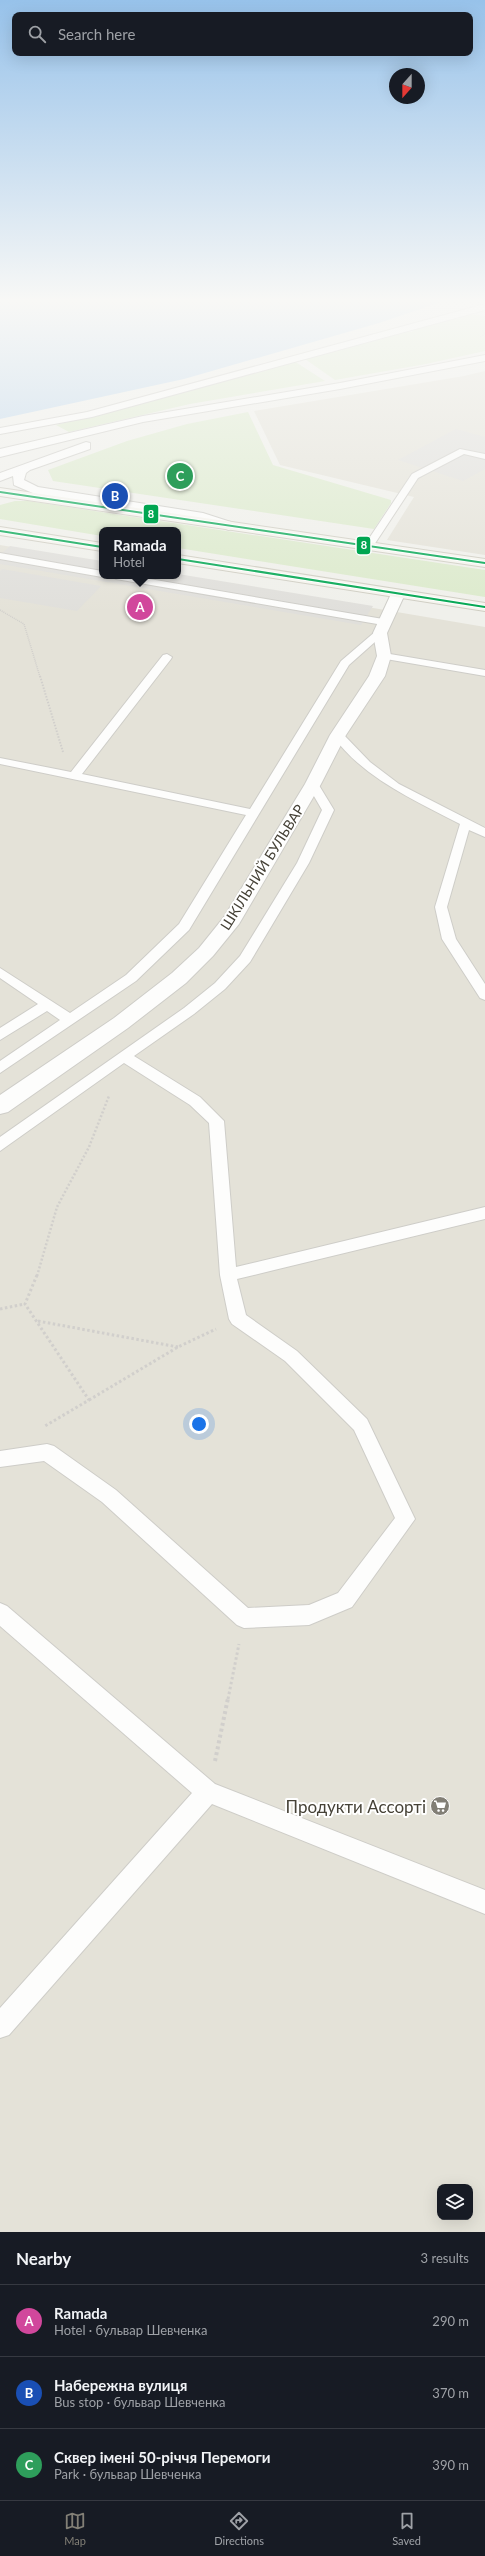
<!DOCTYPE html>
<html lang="en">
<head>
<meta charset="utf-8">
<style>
  :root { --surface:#171b24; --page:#20242c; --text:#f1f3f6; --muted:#9ea1a6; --line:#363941; --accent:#827f76 }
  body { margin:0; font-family:Lato,sans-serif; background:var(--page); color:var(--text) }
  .controls { position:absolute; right:12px; bottom:12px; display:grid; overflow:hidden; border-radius:8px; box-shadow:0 4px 16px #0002 }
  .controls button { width:36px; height:36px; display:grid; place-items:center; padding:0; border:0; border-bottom:1px solid var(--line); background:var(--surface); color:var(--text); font:20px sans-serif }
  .compass { position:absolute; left:389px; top:68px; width:36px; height:36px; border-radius:50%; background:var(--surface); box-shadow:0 4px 16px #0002; rotate:201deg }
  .you { position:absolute; left:199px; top:1424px; width:14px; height:14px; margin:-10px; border:3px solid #fff; border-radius:50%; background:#1a73e8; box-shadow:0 0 0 6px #1a73e833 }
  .badge { display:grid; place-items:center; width:26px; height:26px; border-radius:50%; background:var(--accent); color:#fff; font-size:13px; font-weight:700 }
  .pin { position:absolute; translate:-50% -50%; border:2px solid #fff; box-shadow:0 1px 4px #0006 }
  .popup { position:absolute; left:99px; top:527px; width:82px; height:52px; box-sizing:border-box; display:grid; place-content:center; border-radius:8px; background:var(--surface); filter:drop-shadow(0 1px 3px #0005); font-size:13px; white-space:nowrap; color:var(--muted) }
  .popup b { font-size:15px; color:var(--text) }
  .popup::after { content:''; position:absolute; left:50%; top:100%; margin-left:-8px; border:8px solid transparent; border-top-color:var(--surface) }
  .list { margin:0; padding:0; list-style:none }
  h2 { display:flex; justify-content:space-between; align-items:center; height:52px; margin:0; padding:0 16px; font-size:17px }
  h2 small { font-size:13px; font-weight:400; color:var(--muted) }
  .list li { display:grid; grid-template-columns:26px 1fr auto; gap:12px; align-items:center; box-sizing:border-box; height:72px; padding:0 16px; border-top:1px solid var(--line) }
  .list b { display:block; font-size:15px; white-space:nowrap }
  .list p { margin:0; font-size:13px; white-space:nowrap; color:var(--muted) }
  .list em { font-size:13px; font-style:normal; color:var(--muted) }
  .icon { flex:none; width:22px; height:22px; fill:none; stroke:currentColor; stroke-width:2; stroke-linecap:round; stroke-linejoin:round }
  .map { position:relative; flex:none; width:485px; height:2232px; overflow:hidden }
  .search { position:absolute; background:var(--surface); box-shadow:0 4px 16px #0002; left:12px; right:12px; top:12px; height:44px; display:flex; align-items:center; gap:10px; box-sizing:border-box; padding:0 14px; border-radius:8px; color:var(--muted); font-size:15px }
  .sheet { height:268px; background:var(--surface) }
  nav { display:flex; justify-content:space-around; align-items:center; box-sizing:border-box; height:56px; border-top:1px solid var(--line); background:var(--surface); font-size:11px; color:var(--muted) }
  nav a { display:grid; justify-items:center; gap:2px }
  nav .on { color:var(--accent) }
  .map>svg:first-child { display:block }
</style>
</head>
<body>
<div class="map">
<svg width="485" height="2232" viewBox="0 0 485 2232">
  <rect width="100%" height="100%" fill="#f0f0eb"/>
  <g fill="#e4e2d8" fill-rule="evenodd">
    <path d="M485,371v184l-98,-15 27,-43 -134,-32 -26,-54 210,-35z"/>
    <path d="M0,545l102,17v14l76,-1 307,52v1605h-485zM440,2187h30v30h-30z"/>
  </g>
  <g fill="#dceacc">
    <path d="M468,314l17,2v35l-59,13 -91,16 -30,-21 97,-27h10l2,-3 31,-10h14l-1,-3z"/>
    <path d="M294,361l31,20 -135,23 -121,28 -13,-7z"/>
    <path d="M248,412l25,53 118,35v3l-17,26 -321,-48 -5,-11 79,-29 60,-17z"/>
    <path d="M15,501h13l457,69v27l-307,-49v-18h-76v6l-102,-17v-14z"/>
  </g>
  <g fill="#e0dfdb">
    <path d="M456,429l29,8v32l-22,12 -65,-21z"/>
    <path d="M10,546l92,15v15h76v-2l195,32 -12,19 -361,-61v-9z"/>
    <path d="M2,569l99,17 -24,25 -77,-13v-27z"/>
  </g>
  <path fill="#bdd6ec" d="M0,301h444l-65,22 -195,56 -184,40z"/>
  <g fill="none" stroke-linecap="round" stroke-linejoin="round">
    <g stroke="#cecdc8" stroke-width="2">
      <g id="service">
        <path d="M460,449l25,5v5l-21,-5 -46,24 -46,70h-6l-2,-2 48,-72z"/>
        <path d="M0,553l102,18v5h3l-3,1 -102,-18z"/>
        <path d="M111,576h21l251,43 5,3 -5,3 -267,-46z"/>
        <path d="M376,631l9,2 -36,32 -160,265 -53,51 -136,92v-12l60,-41 -13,-9 -47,29v-12l38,-24 -38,-26v-10l70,45 56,-38 53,-51 67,-109 -246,-51v-6l71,14 92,-117 4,-1 5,3 -1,2 -89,115 168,35 91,-148z"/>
        <path d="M384,653l101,17v6l-105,-18v-4z"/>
        <path d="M338,732l4,1 28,29 29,22 86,44v9l-16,-7 -22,77 9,32 29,45v16l-5,-2 -38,-59 -7,-32 25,-83c-46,-24 -97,-46 -128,-89z"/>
        <path d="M313,781l4,1 17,28 -25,53 -59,99 -25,27 -31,25 -60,42 66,41 24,24 12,146 249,-60v12l-248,60 9,36 51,36 70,68 48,100 -63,88 -43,18 -65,3 -7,-3 -135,-123 -58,-41 -44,6v-16l47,-7 7,2 62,44 132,118 61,-3 29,-12 57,-75 -41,-88 -69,-69 -53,-37 -3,-5 -9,-44 -11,-152 -19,-18 -66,-42 -124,88v-14l184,-129 31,-25 25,-27 57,-93 25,-53 -15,-26z"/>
        <path d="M0,1603l7,3 208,178 270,106v24l-273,-110 -203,231 -9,3v-30l192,-215 -192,-167z"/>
      </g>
    </g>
    <g stroke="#cecdc8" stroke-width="2">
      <path id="pedestrian" d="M485,304v6l-393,107 -92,17v-6l87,-16z"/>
    </g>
    <g stroke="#cecdc8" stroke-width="2">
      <path id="minor" d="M398,590l7,4 -18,39 4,23 -6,20 -39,59 -25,49 -82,140 -26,32 -27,27 -58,45 -120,84 -8,2v-19l114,-77 58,-45 27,-25 25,-31 81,-133 25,-49 39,-59 8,-20 -4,-23 18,-39z"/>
    </g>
    <g stroke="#cecdc8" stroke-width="2">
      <g id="tertiary">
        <path d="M485,355v6l-145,28 -197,33 -143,35v-8l143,-33 197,-33z"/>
        <path d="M86,442l4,1v6l-60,21 -4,3 -2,7 14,7 165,26 31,10 2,3 -7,4 -28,-10 -166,-26 -21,-9 -1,-9 -13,5v-8z"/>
      </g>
    </g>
    <g stroke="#cfcdc2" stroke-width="2">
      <g id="secondary">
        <path d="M0,488l485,71v8l-485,-71z"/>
        <path d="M0,527l102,16v8l-102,-16z"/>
        <path d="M178,555l307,48v8l-307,-48z"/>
      </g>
    </g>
    <path stroke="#d1cfcc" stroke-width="1" stroke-dasharray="1 1" stroke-linecap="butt" d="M480,337l5,-3 -3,-4"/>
    <path stroke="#d1cfcc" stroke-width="1.5" stroke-dasharray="1 1" stroke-linecap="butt" d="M0,610l24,14 16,53"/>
    <path stroke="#d1cfcc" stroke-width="2" stroke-dasharray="1.5 1.5" stroke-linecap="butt" d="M40,676l23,76"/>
    <path stroke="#d1cfcc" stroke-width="2.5" stroke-dasharray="2 2" stroke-linecap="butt" d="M37,1276l20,-69 32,-60 20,-51"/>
    <g stroke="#d1cfcc" stroke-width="3" stroke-dasharray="2.5 2.5" stroke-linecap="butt">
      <path d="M37,1275l-12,29 64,96 -44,26"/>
      <path d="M0,1309l25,-5"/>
      <path d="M38,1321l140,26"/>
      <path d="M89,1400l89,-53 38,-18"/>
      <path d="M228,1699l11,-55"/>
    </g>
    <path stroke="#d1cfcc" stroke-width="4" stroke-dasharray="3 3" stroke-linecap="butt" d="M215,1761l13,-63"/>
    <use href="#service" fill="#fdfdfc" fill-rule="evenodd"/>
    <use href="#pedestrian" fill="#fdfdfc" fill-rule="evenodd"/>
    <use href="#minor" fill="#fdfdfc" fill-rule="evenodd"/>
    <use href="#tertiary" fill="#fdfdfc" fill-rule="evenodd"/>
    <use href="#secondary" fill="#f6f5ef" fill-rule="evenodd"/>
    <g stroke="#fff" stroke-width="4">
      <g id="bus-1">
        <path d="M0,492l485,71"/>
        <path d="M0,531l102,16"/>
        <path d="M178,559l307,48"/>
      </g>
    </g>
    <use href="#bus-1" stroke="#00a651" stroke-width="2"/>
  </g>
  <linearGradient id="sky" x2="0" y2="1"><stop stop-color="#97c2ea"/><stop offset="0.49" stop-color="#f8f8f6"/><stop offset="1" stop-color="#f8f8f6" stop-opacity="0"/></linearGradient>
  <rect width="485" height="614" fill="url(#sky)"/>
  <defs>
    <g id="supermarket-disc" transform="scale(1)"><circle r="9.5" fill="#827f76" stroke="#fff"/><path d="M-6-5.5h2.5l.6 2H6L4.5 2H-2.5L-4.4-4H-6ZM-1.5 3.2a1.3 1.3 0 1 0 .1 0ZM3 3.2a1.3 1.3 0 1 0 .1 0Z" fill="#fff"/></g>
  </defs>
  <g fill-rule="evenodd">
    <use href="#supermarket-disc" x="440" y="1806"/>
  </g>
  <g text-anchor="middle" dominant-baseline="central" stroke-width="4" stroke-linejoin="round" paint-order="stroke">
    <g font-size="14" fill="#464237" stroke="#fff">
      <text transform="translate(262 867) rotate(-58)">ШКІЛЬНИЙ БУЛЬВАР</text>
    </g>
    <g font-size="17" fill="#464237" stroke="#fff" text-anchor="end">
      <text x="426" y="1806">Продукти Ассорті</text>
    </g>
  </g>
  <g stroke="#fff" stroke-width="1.5">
    <rect x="143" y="504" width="16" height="20" rx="4" fill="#00a651"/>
    <rect x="356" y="536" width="15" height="19" rx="4" fill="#00a651"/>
  </g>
  <g font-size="11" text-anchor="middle" font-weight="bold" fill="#fff">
    <text x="151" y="518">8</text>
    <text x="364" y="549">8</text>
  </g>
</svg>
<div class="controls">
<button><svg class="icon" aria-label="layers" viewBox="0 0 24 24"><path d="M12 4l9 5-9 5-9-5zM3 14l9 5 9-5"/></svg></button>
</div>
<svg class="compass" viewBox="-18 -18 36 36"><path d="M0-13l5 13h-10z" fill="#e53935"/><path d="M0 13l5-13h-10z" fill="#9ea1a6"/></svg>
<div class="you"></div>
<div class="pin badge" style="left:140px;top:607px;background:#d1479c">A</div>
<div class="popup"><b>Ramada</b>Hotel</div>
<div class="pin badge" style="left:115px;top:496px;background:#1a4fb4">B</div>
<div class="pin badge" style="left:180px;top:476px;background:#2e9e5b">C</div>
<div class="search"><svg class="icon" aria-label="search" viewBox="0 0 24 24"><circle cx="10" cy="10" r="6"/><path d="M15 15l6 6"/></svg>Search here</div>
</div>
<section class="sheet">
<h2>Nearby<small>3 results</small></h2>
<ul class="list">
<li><span class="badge" style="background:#d1479c">A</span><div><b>Ramada</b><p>Hotel · бульвар Шевченка</p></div><em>290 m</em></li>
<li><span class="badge" style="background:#1a4fb4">B</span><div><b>Набережна вулиця</b><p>Bus stop · бульвар Шевченка</p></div><em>370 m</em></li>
<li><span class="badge" style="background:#2e9e5b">C</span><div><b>Сквер імені 50-річчя Перемоги</b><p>Park · бульвар Шевченка</p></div><em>390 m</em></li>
</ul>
</section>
<nav>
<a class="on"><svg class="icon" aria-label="map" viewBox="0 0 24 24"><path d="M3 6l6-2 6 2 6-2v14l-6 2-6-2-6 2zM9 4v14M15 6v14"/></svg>Map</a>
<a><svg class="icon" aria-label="directions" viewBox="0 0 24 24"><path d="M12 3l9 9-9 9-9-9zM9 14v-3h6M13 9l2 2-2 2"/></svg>Directions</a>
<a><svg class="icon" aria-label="saved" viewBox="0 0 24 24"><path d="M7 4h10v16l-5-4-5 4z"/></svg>Saved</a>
</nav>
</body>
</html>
